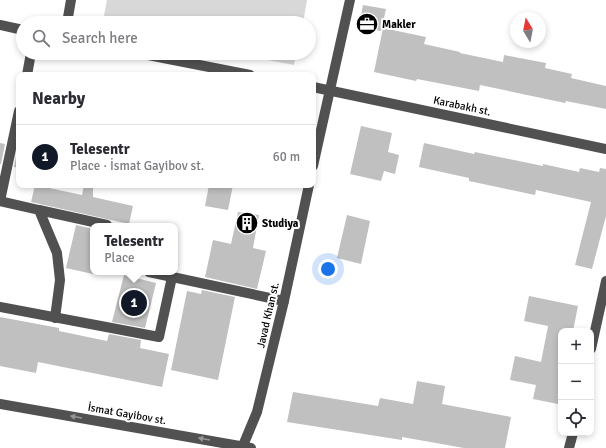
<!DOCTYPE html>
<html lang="en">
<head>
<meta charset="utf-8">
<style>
  :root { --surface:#fff; --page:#f2f2f3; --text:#2b2b33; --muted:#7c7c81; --line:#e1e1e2; --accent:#111827 }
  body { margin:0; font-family:Signika,sans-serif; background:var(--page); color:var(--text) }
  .controls { position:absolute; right:12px; bottom:12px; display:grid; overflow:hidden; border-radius:8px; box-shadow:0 2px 6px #0003 }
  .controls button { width:36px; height:36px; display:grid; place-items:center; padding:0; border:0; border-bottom:1px solid var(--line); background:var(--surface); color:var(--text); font:20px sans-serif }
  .compass { position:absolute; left:510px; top:12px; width:36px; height:36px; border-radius:50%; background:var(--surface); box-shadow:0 2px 6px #0003; rotate:350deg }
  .you { position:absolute; left:328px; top:269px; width:14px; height:14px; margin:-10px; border:3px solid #fff; border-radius:50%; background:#1a73e8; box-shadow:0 0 0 6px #1a73e833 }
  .badge { display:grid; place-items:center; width:26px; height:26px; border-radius:50%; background:var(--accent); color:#fff; font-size:13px; font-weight:700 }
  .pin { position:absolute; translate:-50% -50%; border:2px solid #fff; box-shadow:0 1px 4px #0006 }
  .popup { position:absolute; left:90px; top:223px; width:88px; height:52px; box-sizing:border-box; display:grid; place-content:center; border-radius:8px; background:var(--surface); filter:drop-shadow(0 1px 3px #0005); font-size:13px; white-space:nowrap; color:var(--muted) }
  .popup b { font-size:15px; color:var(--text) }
  .popup::after { content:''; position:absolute; left:50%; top:100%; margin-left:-8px; border:8px solid transparent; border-top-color:var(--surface) }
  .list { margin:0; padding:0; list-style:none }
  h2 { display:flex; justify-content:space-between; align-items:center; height:52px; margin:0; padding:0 16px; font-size:17px }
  h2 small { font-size:13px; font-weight:400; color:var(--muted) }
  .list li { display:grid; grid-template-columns:26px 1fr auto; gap:12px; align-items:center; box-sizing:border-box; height:64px; padding:0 16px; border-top:1px solid var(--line) }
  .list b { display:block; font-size:15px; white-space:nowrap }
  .list p { margin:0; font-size:13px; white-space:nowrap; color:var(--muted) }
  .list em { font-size:13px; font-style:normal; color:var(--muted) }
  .icon { flex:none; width:22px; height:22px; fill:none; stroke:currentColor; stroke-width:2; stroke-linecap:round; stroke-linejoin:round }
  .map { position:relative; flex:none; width:606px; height:448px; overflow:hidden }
  .search { position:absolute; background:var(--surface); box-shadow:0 2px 6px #0003; left:16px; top:16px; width:300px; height:44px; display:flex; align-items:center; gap:10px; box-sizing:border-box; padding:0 14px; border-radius:22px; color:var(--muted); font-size:15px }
  .panel { position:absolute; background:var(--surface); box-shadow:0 2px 6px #0003; left:16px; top:72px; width:300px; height:116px; border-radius:8px }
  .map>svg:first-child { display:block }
</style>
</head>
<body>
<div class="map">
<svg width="606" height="448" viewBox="0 0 606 448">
  <rect width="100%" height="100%" fill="#fff"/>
  <g fill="#d8d8d8">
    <path d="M107,0h200l-4,23h-188l-12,-2z"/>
    <path d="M231,53h65l-2,12z"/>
  </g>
  <g fill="#c0c0c0">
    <path d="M363,5l23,4 -5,22 -22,-4z"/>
    <path d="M383,28l43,9 -2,7 36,8v1l43,9 1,-7 42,8 -1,5 27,6 -1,4 35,8v23l-40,-8 -1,2 -85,-18 -1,6 -62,-12 -1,2 -42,-9z"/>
    <path d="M361,126l31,7 -4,19 11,3 -4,19 -11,-3 -3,10 -31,-7z"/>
    <path d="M0,143l5,1 -4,20h-1z"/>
    <path d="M424,143l50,11 1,-2 68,14v-2l36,8 1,-4 19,4 1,-4 6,1v47l-14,53 -17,-4 16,-63 -55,-12 -1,5 -66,-14v-3l-50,-11z"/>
    <path d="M18,147h1v21l-5,-1z"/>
    <path d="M35,185l47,10 2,-10h9v12l40,9 -4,18 -98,-22z"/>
    <path d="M209,185h24l-5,25 -23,-4z"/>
    <path d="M238,212l21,3 -6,33 13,3 -9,38 -52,-12 8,-37 18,4z"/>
    <path d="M347,215l23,6 -9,43 -24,-6z"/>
    <path d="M76,225l17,4v45l-27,-6z"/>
    <path d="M124,275l32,8 -11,45 -33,-6z"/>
    <path d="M202,290l33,7 -17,83 -47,-10 16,-79 14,3z"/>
    <path d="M529,296l49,10 -5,25h-12v59l-3,14 -25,-5 3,-14 -26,-5 5,-24 26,6 7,-36 -24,-5z"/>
    <path d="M0,317l59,11v3l48,10 2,-7 32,6 -1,8 29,6 -7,33 -124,-25 -2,11 -36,-7z"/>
    <path d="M417,381l28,5 -3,18 69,13 -6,31h-41l-62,-11v3l-115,-18 6,-30 85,14 2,-8 33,6z"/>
  </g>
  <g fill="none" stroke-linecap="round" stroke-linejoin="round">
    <g stroke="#515151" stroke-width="10">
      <path d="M67,23l4,-23"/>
      <path d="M0,25l23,5"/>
      <path d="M138,53l112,22"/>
      <path d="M27,75l4,-22"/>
      <path d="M313,87l293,62"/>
      <path d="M313,166l37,-166"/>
      <path d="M0,201l39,9 18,43 3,27 -5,38"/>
      <path d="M0,201l19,-90"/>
      <path d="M39,210l68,15"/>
      <path d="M149,272l135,29"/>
      <path d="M0,307l159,30 13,-60"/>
      <path d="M591,349l15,-68"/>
      <path d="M0,404l251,44"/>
      <path d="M242,448l15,-36 27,-111 25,-116"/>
      <path d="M569,448l4,-15"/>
    </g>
  </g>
  <defs><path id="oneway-solid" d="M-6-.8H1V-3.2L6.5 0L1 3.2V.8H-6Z"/></defs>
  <g fill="#979797">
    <use href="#oneway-solid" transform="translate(76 417) rotate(-170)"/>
    <use href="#oneway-solid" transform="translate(204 439) rotate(-170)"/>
  </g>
  <defs>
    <g id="office-disc" transform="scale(1.15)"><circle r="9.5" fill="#000" stroke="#fff"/><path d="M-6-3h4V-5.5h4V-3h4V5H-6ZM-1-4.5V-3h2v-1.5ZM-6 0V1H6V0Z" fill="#fff"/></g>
    <g id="building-disc" transform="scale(1.15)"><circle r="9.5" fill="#000" stroke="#fff"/><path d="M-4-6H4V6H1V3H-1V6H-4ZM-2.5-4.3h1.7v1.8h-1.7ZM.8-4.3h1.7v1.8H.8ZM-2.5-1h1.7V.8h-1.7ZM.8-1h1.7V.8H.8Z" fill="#fff"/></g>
  </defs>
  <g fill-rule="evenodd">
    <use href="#office-disc" x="367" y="24"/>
    <use href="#building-disc" x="247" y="223"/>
  </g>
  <g text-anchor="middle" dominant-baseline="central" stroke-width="4" stroke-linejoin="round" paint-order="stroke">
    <g font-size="11" font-weight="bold" fill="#000" stroke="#fff" text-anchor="start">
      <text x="382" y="24">Makler</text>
      <text x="262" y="223">Studiya</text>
    </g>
    <g font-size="11" fill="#000" stroke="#fff">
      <text transform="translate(462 106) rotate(12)">Karabakh st.</text>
      <text transform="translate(268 315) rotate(-77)">Javad Khan st.</text>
      <text transform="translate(127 414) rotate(10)">İsmat Gayibov st.</text>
    </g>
  </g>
</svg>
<div class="controls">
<button>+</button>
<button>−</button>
<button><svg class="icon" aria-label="locate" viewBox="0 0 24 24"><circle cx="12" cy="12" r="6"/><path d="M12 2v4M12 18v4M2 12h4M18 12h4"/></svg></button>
</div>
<svg class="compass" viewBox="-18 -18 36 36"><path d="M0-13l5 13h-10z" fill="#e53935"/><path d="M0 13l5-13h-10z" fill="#7c7c81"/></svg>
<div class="you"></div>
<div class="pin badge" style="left:134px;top:303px">1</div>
<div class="popup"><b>Telesentr</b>Place</div>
<div class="search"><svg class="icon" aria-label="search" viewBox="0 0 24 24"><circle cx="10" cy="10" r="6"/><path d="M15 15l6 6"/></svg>Search here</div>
<section class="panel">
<h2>Nearby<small></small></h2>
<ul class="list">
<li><span class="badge">1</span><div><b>Telesentr</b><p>Place · İsmat Gayibov st.</p></div><em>60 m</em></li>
</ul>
</section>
</div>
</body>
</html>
